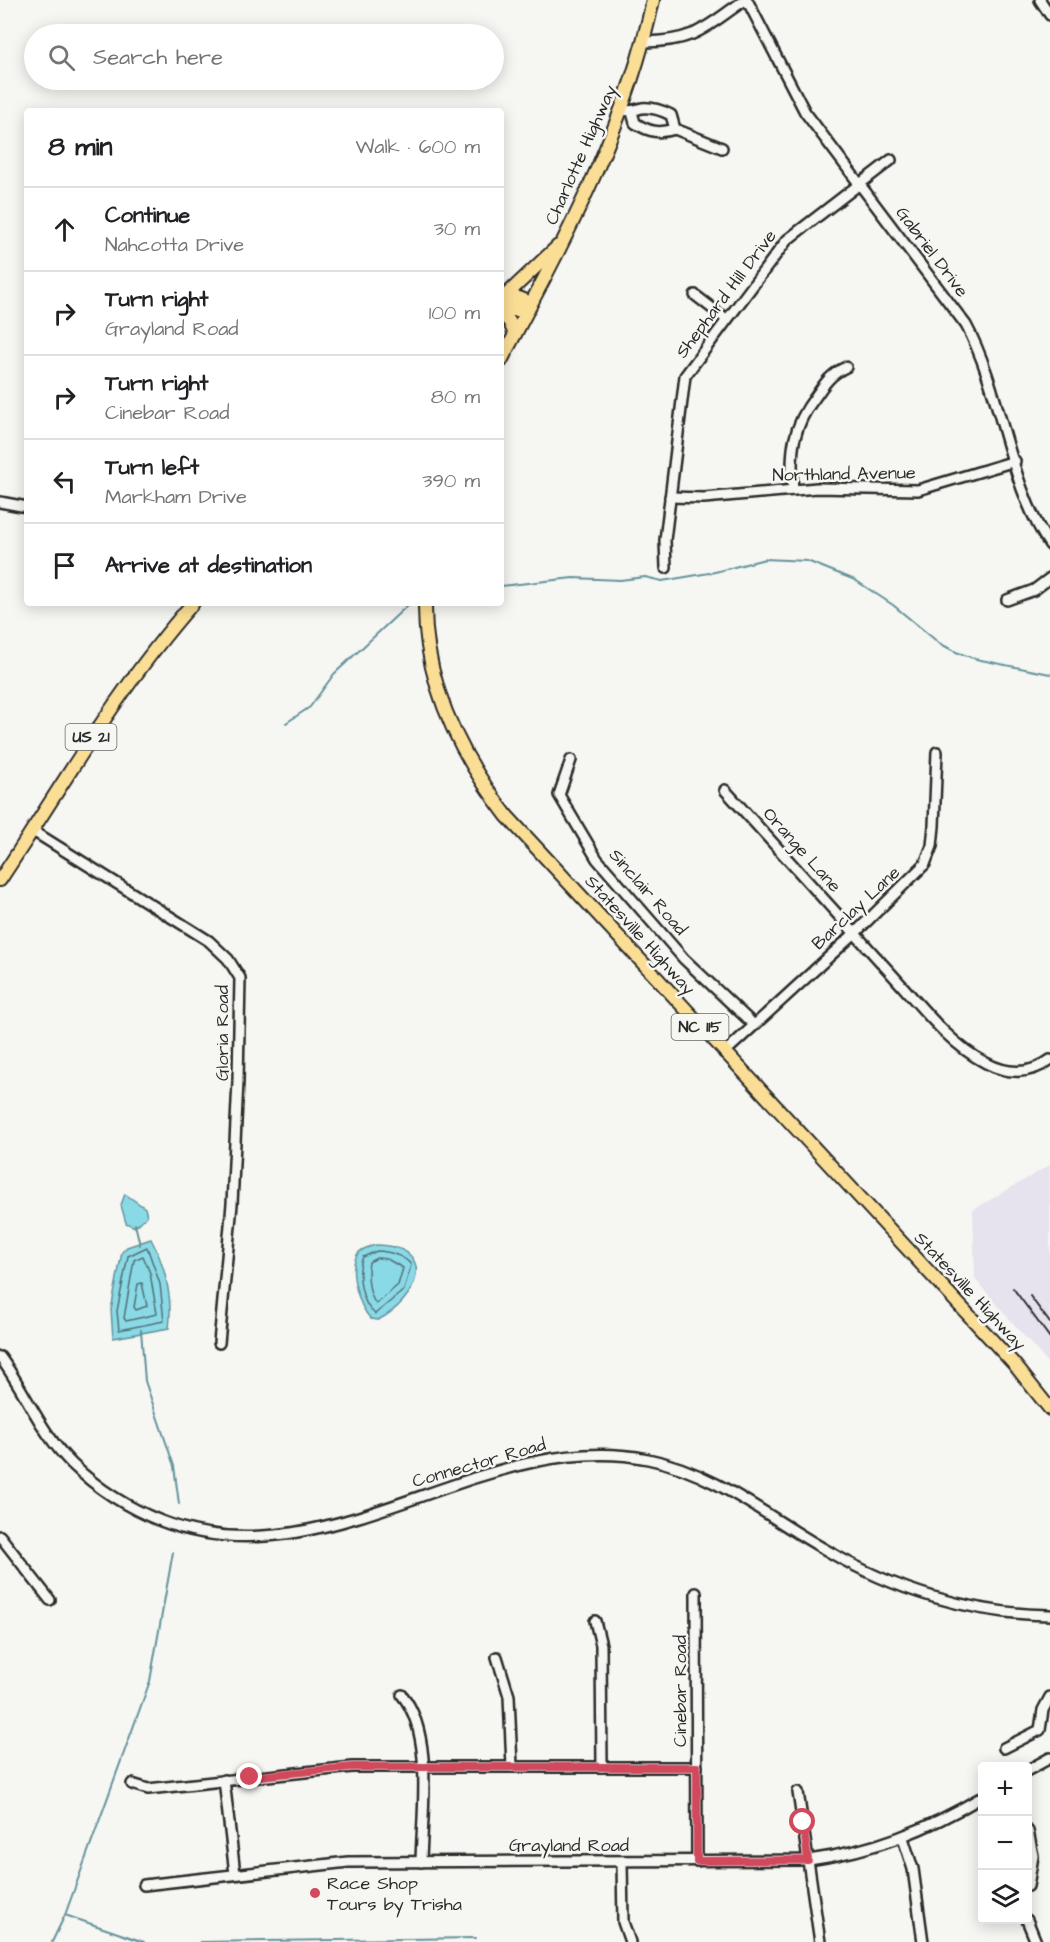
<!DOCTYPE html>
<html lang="en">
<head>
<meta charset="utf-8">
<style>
  :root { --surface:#fff; --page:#f6f6f6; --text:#202124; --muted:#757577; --line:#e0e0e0 }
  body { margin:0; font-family:"Architects Daughter",sans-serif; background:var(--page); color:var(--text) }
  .controls { position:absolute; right:18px; bottom:18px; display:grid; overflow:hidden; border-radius:6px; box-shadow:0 3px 15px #0003 }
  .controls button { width:54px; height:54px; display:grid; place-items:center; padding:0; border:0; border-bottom:2px solid var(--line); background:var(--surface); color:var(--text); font:30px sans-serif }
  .stop { position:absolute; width:18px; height:18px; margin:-14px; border:4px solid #d1495b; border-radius:50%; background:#fff }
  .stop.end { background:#d1495b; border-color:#fff; box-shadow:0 2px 6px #0008 }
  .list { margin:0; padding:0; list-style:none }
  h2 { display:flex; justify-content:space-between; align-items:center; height:78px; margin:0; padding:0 24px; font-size:26px }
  h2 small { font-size:20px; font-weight:400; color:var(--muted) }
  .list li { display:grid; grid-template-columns:39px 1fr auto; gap:18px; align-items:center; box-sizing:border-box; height:84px; padding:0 24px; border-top:2px solid var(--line) }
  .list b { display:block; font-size:22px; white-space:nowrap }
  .list p { margin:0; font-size:20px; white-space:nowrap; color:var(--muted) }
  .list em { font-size:20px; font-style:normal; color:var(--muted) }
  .icon { flex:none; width:33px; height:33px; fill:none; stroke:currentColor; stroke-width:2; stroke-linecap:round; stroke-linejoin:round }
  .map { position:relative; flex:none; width:1050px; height:1942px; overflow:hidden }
  .search { position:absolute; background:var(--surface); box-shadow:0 3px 15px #0003; left:24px; top:24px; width:480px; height:66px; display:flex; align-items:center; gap:15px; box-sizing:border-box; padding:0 21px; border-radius:33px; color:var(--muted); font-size:22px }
  .panel { position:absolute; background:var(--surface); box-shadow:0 3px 15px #0003; left:24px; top:108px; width:480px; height:498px; border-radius:6px }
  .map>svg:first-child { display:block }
</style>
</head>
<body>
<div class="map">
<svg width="1050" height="1942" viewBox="0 0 1050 1942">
  <rect width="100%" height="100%" fill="#f6f6f2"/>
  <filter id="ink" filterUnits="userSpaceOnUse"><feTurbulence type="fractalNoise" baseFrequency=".0167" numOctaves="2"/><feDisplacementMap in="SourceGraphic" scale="12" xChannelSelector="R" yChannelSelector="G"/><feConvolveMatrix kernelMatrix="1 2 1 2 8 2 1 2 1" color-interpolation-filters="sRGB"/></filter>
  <g filter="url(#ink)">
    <path fill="#e6e2ee" d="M1050,1165v201l-75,-87 -2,-69z"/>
    <g fill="#8ad9e6" stroke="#64939b" stroke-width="1.5">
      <path d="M125,1194l20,14 2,8 -12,11 -9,-4 -5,-18z"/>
      <path d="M151,1239c14,26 22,59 18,89l-56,10 -2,-28 11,-58 5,-5z"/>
      <path d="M376,1245c64,1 42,55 2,75l-7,-1c-12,-12 -22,-46 -15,-62 3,-8 13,-10 20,-12z"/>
    </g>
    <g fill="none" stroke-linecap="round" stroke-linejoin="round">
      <g stroke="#517176" stroke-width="1.5">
        <path d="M147,1247l13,37 4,37 -45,9 -2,-19 11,-55z"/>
        <path d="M377,1251c11,0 28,5 34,14l-7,25 -29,24c-14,-10 -19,-42 -12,-57z"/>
        <path d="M143,1256l7,17 7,41 -31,7 -2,-3 10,-58z"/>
        <path d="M377,1258l10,1 16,9 -5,17 -22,19c-8,-10 -9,-30 -7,-42z"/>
        <path d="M142,1283l5,23 -11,4 -2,-3 4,-23z"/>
      </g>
      <g stroke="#64939b" stroke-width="2">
        <path d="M501,586l72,-8 47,2 25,-3 17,4 53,-9 50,-13 42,2 48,19 38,25 46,38 17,9 20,7 74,15"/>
        <path d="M286,723l24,-16 24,-33 76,-71"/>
        <path d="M135,1224l5,21"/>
        <path d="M141,1330l4,51 29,85 5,38"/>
        <path d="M65,1915l79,27"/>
        <path d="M52,1942l13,-27 85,-234 23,-129"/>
        <path d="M200,1942l276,-4"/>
      </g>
      <g stroke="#2b2b2b" stroke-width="14">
        <g id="minor">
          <path d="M747,0l58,112 161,213c36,66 42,160 84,220"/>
          <path d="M1040,0l10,15"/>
          <path d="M645,42c52,-1 60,-15 100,-42"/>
          <path d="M623,110c8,2 11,0 19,-2 9,-1 21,3 29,7l4,14c-16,5 -26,3 -40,-6l-3,-11"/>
          <path d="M675,129l47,19"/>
          <path d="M695,295l31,24"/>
          <path d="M793,490c-3,-38 -1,-63 23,-94 9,-13 15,-22 30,-29"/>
          <path d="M670,497l34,1 113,-10 101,2 97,-29"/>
          <path d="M0,502l27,5"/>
          <path d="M666,568l-1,-28 20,-164 102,-136 104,-80"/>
          <path d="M1007,600l27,-10 16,-12"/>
          <path d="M571,760l-12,35 38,64 87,100 69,65"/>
          <path d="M725,790c54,59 108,119 162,179 30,32 60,74 99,94 21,11 44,12 64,-3"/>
          <path d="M33,831l176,110 19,18 12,19 -2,103 -6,123 -13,139"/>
          <path d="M724,1053l131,-120 70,-69 7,-18 2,-20 3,-74"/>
          <path d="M0,1357c26,35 40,75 72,107 26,25 56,44 89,57 167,65 320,-95 487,-62 66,13 121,59 178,91 68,40 145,64 224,65"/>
          <path d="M0,1536l50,64"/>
          <path d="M696,1593l1,268"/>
          <path d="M595,1621l6,24 1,122"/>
          <path d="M497,1657l12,39 3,71"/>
          <path d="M402,1695c32,39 20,117 19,167"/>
          <path d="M1004,1748l36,-18 3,-20 7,-13"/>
          <path d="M1028,1770l22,-12"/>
          <path d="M224,1780l11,94"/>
          <path d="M132,1784l16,5 204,-22h345"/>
          <path d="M798,1792l22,150"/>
          <path d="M1028,1831l5,25 -5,30"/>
          <path d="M903,1838l10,31 10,73"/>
          <path d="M622,1862l1,60 7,20"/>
          <path d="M144,1885l204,-23 461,-2c64,-9 118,-30 173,-63"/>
          <path d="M1027,1920l9,22"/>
        </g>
      </g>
      <g stroke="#2b2b2b" stroke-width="16">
        <g id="major">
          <path d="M503,299l16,-1 12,5"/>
          <path d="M501,300l57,-54"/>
          <path d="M501,310h26"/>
          <path d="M501,314l8,7 6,13"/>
          <path d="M501,361c61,-117 125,-231 152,-361"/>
          <path d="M425,603c-1,80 34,151 82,213l507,548 36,45"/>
          <path d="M0,880c63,-95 118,-192 193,-277"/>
        </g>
      </g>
      <use href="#minor" stroke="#f6f6f2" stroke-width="9"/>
      <use href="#major" stroke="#fbde96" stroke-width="12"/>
      <g stroke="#2b2b2b" stroke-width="2">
        <path d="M1013,1288l37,50"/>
        <path d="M1030,1296l20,27"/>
      </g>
    </g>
  </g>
  <g fill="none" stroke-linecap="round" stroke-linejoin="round" filter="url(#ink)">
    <path stroke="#d1495b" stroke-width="8" d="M250,1777l102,-10h345v94l111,-1 -5,-38"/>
  </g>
  <circle fill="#d1495b" stroke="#f6f6f2" stroke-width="2" cx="315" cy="1893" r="6"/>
  <g text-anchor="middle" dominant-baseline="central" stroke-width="5" stroke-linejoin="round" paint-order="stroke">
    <g fill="#f6f6f2" stroke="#686867" stroke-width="1.5">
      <rect x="65.5" y="724" width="51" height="26" rx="4.5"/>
      <rect x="671.5" y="1014" width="57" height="26" rx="4.5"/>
    </g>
    <g font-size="16" font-weight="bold" fill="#2b2b2b">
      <text x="91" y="737">US 21</text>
      <text x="700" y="1027">NC 115</text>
    </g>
    <g font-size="18" fill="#2b2b2b" stroke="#f6f6f2">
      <text transform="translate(581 155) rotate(-66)">Charlotte Highway</text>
      <text transform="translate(932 252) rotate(53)">Gabriel Drive</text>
      <text transform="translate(726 294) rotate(-53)">Shephard Hill Drive</text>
      <text transform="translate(844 474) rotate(-1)">Northland Avenue</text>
      <text transform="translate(802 850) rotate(48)">Orange Lane</text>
      <text transform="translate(648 892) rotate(49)">Sinclair Road</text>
      <text transform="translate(856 908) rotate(-43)">Barclay Lane</text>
      <text transform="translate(640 935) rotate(48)">Statesville Highway</text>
      <text transform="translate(222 1033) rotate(-90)">Gloria Road</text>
      <text transform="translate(970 1291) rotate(47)">Statesville Highway</text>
      <text transform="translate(479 1463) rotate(-16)">Connector Road</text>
      <text transform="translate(680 1691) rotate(-90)">Cinebar Road</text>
      <text x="569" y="1845">Grayland Road</text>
    </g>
    <g font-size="18" fill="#2b2b2b" stroke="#f6f6f2" text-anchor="start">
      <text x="327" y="1883">Race Shop<tspan x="327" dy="21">Tours by Trisha</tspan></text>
    </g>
  </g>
</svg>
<div class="controls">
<button>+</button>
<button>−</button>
<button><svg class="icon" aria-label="layers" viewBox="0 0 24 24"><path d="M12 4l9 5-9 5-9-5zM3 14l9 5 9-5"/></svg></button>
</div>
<div class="stop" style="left:803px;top:1822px"></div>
<div class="stop end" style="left:250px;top:1777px"></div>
<div class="search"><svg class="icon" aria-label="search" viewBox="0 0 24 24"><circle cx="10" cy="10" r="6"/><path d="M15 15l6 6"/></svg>Search here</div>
<section class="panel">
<h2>8 min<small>Walk · 600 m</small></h2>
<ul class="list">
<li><svg class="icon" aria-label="ahead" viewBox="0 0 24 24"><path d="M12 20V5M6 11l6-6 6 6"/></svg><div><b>Continue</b><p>Nahcotta Drive</p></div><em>30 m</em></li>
<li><svg class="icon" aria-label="right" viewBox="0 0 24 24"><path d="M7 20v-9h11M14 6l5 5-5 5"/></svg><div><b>Turn right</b><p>Grayland Road</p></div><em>100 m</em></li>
<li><svg class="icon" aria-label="right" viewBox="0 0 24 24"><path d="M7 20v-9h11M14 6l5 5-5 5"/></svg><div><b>Turn right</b><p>Cinebar Road</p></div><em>80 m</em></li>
<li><svg class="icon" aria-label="left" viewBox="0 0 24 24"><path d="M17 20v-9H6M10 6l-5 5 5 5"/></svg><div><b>Turn left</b><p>Markham Drive</p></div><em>390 m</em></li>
<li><svg class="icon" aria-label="arrive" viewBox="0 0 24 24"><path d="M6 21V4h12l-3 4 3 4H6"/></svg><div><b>Arrive at destination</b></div></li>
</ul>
</section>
</div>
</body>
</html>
